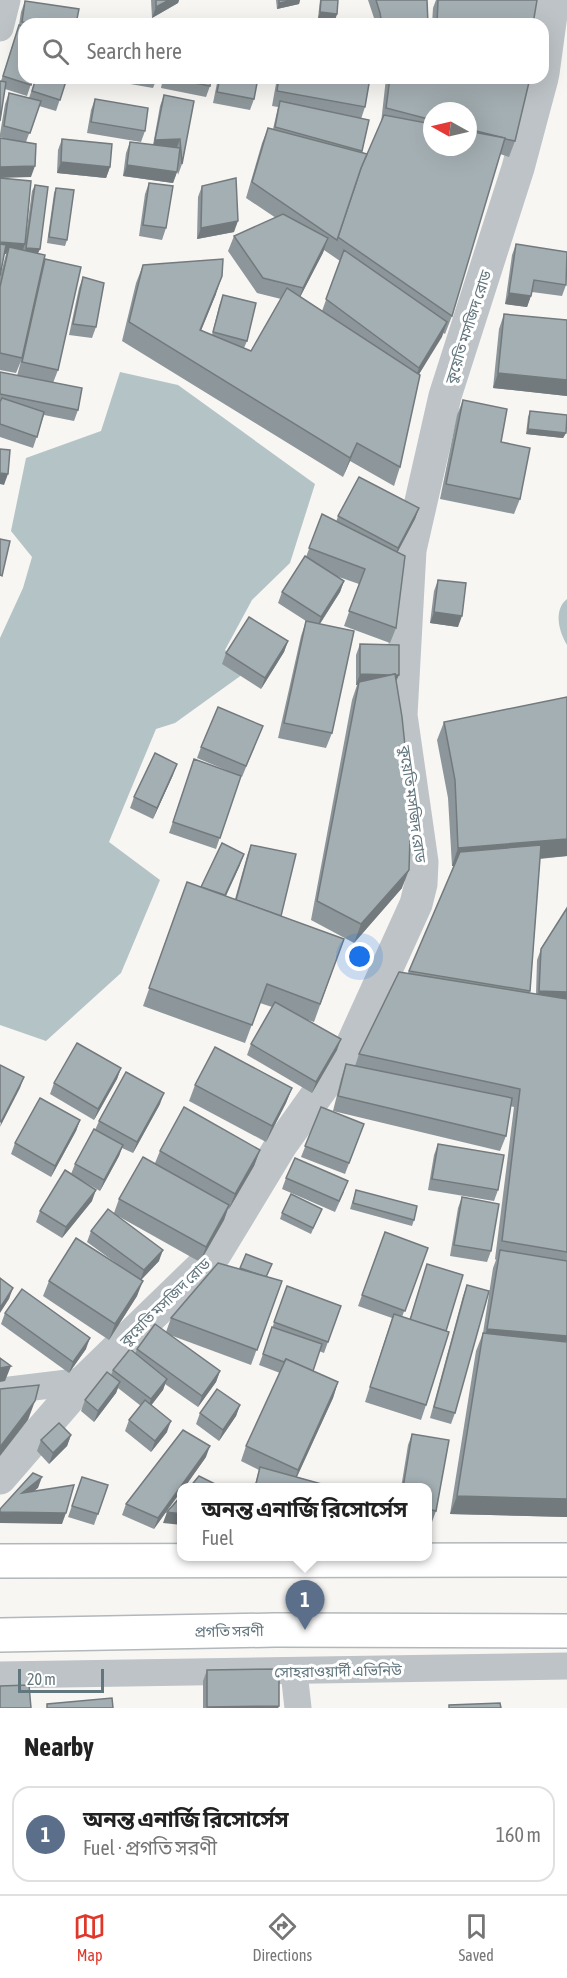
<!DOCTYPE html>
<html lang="en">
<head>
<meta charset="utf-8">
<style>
  :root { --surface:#fff; --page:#f6f6f6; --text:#222; --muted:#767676; --line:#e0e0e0; --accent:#df382b }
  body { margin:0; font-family:"Asap Condensed","Noto Sans Bengali",sans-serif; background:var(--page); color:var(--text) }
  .compass { position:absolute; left:423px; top:102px; width:54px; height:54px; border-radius:50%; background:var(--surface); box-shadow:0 6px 24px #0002; rotate:278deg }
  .scale { position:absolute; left:18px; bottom:15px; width:86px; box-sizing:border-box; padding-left:6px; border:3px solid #62767e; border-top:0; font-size:16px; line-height:21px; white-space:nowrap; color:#62767e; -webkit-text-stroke:4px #fff; paint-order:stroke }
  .you { position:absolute; left:360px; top:957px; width:21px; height:21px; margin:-15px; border:4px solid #fff; border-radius:50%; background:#1a73e8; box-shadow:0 0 0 9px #1a73e833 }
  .badge { display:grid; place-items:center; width:39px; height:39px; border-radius:50%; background:var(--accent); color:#fff; font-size:20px; font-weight:700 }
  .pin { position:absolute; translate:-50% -50px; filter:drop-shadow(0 2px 3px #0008) }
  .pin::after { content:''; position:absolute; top:32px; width:21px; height:18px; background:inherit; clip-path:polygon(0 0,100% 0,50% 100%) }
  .popup { position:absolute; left:177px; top:1483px; width:255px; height:78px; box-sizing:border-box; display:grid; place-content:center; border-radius:12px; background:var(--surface); filter:drop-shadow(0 2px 4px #0005); font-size:20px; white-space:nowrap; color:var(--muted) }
  .popup b { font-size:22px; color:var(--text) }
  .popup::after { content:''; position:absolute; left:50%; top:100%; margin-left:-12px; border:12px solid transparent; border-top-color:var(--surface) }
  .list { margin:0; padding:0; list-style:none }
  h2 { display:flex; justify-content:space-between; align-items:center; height:78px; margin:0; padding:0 24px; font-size:26px }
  h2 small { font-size:20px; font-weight:400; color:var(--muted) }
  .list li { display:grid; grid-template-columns:39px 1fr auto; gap:18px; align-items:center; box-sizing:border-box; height:96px; margin:0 12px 12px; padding:0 12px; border:2px solid var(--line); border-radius:18px }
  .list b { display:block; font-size:22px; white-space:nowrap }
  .list p { margin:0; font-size:20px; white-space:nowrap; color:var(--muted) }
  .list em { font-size:20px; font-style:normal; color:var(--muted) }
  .icon { flex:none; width:33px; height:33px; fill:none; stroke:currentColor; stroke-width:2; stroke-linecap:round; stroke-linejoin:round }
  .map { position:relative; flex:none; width:567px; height:1708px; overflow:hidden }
  .search { position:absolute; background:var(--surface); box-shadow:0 6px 24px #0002; left:18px; right:18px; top:18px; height:66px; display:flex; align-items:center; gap:15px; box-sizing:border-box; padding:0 21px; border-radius:18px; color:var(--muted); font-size:22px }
  .sheet { height:186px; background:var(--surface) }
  nav { display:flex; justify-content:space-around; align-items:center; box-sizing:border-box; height:84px; border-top:2px solid var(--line); background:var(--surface); font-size:16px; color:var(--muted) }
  nav a { display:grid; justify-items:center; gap:3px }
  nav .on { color:var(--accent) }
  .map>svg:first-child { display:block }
</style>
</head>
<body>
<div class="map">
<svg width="567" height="1708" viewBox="0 0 567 1708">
  <rect width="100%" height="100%" fill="#f7f6f3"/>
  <g fill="#b4c3c5">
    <path d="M120,372l58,13 137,99 -25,79 -38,37 -27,50 25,19 -75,54 -19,6 -47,113 51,38 -39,93 -75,68 -46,-16v-387l23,-50 9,-31 -21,-26 15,-73 75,-27z"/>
    <path d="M567,599v46c-8,-13 -14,-35 0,-46z"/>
  </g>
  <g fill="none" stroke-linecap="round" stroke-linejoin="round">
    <g stroke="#b1b7ba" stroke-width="36">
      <g id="primary">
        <path d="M0,1561l567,-1"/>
        <path d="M0,1635l275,-5 292,1"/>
      </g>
    </g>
    <g stroke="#bdc3c6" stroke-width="27">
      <path d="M0,28l7,-28"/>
      <path d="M0,1391l84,-10"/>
      <path d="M294,1672l4,36"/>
      <path d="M0,1675l567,-9"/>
    </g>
    <g stroke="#bdc3c6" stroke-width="33">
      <path d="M543,73l10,-73"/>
      <path d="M0,1478l84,-97 131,-127 66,-109 70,-98 65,-143 5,-20 1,-22 -21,-147 9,-165 35,-154 73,-228 24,-90"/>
    </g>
    <use href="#primary" stroke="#fff" stroke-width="33"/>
  </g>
  <g fill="#8d969a" fill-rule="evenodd">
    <path d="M151,0h28l-1,3 -26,15z"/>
    <path d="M276,0h24l-1,4 -22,5z"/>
    <path d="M320,0h18l-1,14 -2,6 -17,-2z"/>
    <path d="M368,0h59l1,24h-52z"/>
    <path d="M436,0h101l-4,24h-101l1,-16z"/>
    <path d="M25,1l51,23h-52v54h9l-6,18 -22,-7 -5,33v-41h1l18,-56 2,-13z"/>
    <path d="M36,78h31l-11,33 -17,-5 -13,36 5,35 -24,-38 -7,-2v-3l5,-30 4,-11 20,5z"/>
    <path d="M96,78h61l-4,10z"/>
    <path d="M163,78h48l-1,8 -4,11 -45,-9z"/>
    <path d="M218,78h40l-4,21 -4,11 -37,-7z"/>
    <path d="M277,78h93l-5,29 -4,12 8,1 -7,32 5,2 14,-31 5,-45h144l-15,63 -6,16 -9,-3 -48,162 -7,18 -2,-1 -24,41 -19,93 -6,19 -44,-25 -7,16 -221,-136 14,-58 7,-18 73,29 -15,36 11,5 7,-29 4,-11 24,46 -3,7 7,3 30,-52 -24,-6 -29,-42 6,-15 42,-18 -30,-20 16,-55 6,-15 5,1 5,-22 -6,-1zM432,111h36v36h-36zM324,250l16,11 -18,50 -22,-14z"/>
    <path d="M164,95l30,6 -12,63 -4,11 -1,-9v6l-4,11 -50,-7 3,-23 4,-11 23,3 7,-39z"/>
    <path d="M95,99l50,32 -4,11 -54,-9 4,-23z"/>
    <path d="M62,139l48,28 -4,11 -49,-5 1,-23z"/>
    <path d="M0,178l25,65 7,-52 3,-6 5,64 -2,4 4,15 3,-9 13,111 -5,13 25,27 -4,11 -30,-6 -11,33 -33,-11v-65l17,4 4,-15 -5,12 -16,-3v-93l6,-23h-2z"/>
    <path d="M149,183l17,45 -4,12 -23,-4 6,-42z"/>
    <path d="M202,186l32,46 -37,7 1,-42z"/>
    <path d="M56,188l11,52 -2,6 -18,-3 7,-50z"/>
    <path d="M516,244l50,41 -4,11 -30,-4 -5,15 -22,-3 7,-49z"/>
    <path d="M83,277l13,50 -4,11 -23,-3 10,-47z"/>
    <path d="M504,314l63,6v76l-74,-8 6,-59z"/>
    <path d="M463,400l38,42 19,57 -6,15 -74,-15 17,-84z"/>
    <path d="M530,411l36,22 -3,5 -37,-4 2,-17z"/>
    <path d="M419,508l-4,11 -18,33 -1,76 -6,15 -46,-17 15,-42 -23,-8 8,5 -4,11 -20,32 12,109 -6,15 -48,-10 23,-102 5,-15 -28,-18 4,-11 24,-35 16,-43 14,8 2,-6z"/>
    <path d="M438,580l20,47 -28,-4 4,-32z"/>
    <path d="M288,641l-4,11 -23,37 -39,-25 4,-11z"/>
    <path d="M360,644l36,38 6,206 -48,55 -43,-23 41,-220 5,-15h-1v-30z"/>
    <path d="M567,697v159l-27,3 -10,134 6,1 1,-34 4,-11 26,-41v609l-117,-3 26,-163 7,-18 10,-65 3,-8 -1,-1 19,-152 -4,-1 -4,30 -6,15 -167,-40 8,-32 5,-15 9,2 4,-12 49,-81 46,-107h-2l-4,-68 -11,-58 7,-18z"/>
    <path d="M263,726l-21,51 -1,-1 -25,73 -47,-16 25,-74 39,14 -36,-15 4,-11z"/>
    <path d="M173,775l-20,44 -23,-11 4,-11z"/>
    <path d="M251,845l30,71 63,23 -30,83 -6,-2 29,30 -25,43 -65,-38 4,-11 21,-37 -12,-4 -15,40 -102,-37 44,-124 14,5 39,-22 -14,31 9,3 12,-43z"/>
    <path d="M121,1068l-4,11 -23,41 -44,-26 4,-11z"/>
    <path d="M195,1085l97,3 -6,15 -20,39 -77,-41z"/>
    <path d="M160,1104l-27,49 -11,-5 -3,8 -19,35 -19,-11 11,21 -30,37 -26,-16 4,-11 31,-37 4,-10 20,-34 4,-9z"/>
    <path d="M321,1107l43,17 -19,50 -44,-17z"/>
    <path d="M80,1120l-4,11 -25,46 -40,-23 4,-11z"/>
    <path d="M438,1144l60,46 -4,11 -66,-11 6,-35z"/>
    <path d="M260,1150l-6,16 -25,43h-1l-4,11 -24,42 -82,-46 41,45 -18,19 -4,16 -28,44 -66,-44 6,-15 75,-12 -37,-27 4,-11 23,-18 5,-14 36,-36 5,-12z"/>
    <path d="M286,1178l58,14 -9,20 -53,-23z"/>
    <path d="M356,1190l58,30 -2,6 -62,-17z"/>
    <path d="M462,1197l29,54 -4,11 -37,-6 8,-48z"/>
    <path d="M322,1209l-11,25 -31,-15 2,-6z"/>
    <path d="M385,1232l43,16 -26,69 8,2 17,-55 19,67 -20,74 -5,15 -56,-18 27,-84 -34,-12z"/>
    <path d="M267,1277l15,4 -31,84 -81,-30 50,36 -4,11 -18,25 -33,-23 -2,6 -12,15 16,27 -16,20 -26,-21 4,-11 12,-14 -23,-18 -2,5 -22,29 -13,-11 4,-11 26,-25 2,-5 22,-16 2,-5 29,-17 5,-14z"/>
    <path d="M467,1285l-12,128 -4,11 -21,-6 33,-122z"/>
    <path d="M287,1286l54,20 -17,47 -5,-2 -6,20 25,11 -5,16 -36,79 39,11h-82l5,-18 -18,-9 5,-15 34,-73 -21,-8z"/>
    <path d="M5,1313l81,36 -17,24 -68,-49z"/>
    <path d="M240,1405l-4,11 -17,25 -23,-17 4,-11z"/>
    <path d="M412,1434l24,77 -4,11 -4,-1v-33h-27l7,-43z"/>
    <path d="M71,1435l-4,11 -18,18 -12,-13 4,-11z"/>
    <path d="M206,1457l-22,31h-2l-28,41 -32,-14 4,-11z"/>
    <path d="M82,1477l26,8 -14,40 -26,-8z"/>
    <path d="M207,1670l72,36 -1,2h-75v-27z"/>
  </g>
  <g fill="#737a7d">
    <path d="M169,0h10l-1,3 -26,15 4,-11z"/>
    <path d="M294,0h6l-1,4 -22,5 2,-6z"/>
    <path d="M320,12l17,2 -2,6 -17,-2z"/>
    <path d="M180,139l-4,11 -25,1 4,-11z"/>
    <path d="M61,162l49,5 -4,11 -49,-5z"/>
    <path d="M127,165l50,7 -4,11 -50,-7z"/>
    <path d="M35,166l-4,11 -31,1v-11z"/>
    <path d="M238,221l-4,11 -37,7 4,-11z"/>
    <path d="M328,238l-5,15 -26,50 6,-15z"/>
    <path d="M0,242l25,2 -4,11 -12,-8 -3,7 -6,-1z"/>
    <path d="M26,248l14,1 -3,6 -13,-2z"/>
    <path d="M222,276l-6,18 -22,54 6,-18z"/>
    <path d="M509,293l22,3 -4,11 -22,-3z"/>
    <path d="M447,322l-5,15 -29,47 6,-16z"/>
    <path d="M498,373l69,7v16l-74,-8z"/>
    <path d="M528,429l38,4 -3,5 -37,-4z"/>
    <path d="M357,443l-7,18 -7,16 7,-19z"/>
    <path d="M0,473l8,1 -4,11 -4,-1z"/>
    <path d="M419,508l-4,11 -21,40 4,-11z"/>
    <path d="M344,581l-4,11 -23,36 4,-11z"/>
    <path d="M434,612l28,4 -4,11 -28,-4z"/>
    <path d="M288,641l-4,11 -23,37 4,-11z"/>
    <path d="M360,674l39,1 -5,11 -35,-4 -2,3h-1z"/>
    <path d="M177,764l-4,11 -20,44 4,-11z"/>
    <path d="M567,839v17l-115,10 6,-18z"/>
    <path d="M244,854l-4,11 -20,43 4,-11z"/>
    <path d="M409,870l-7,18 -48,55 7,-19z"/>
    <path d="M539,991l28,1v12l-32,-2z"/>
    <path d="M341,1039l-4,11 -25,43 4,-11z"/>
    <path d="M121,1068l-4,11 -23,41 4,-11z"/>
    <path d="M24,1077l-4,11 -20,39 1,-5z"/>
    <path d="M292,1088l-6,15 -20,39 6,-16z"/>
    <path d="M164,1093l-4,11 -27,49 4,-11z"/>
    <path d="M80,1120l-4,11 -25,46 4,-11z"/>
    <path d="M123,1145l-4,11 -19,35 4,-11z"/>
    <path d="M260,1150l-6,16 -25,43 6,-15z"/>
    <path d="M96,1190l-4,11 -30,37 4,-11z"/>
    <path d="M229,1205l-5,15 -24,42 6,-15z"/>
    <path d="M163,1250l-4,11 -19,20 4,-11z"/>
    <path d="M143,1281l-6,15 -28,44 6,-16z"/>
    <path d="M13,1288l-4,11 -9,14v-5z"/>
    <path d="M487,1329l80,7v19l-86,-8z"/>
    <path d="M90,1338l-4,11 -17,24 4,-11z"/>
    <path d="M11,1366l-6,15 -5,1v-14z"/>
    <path d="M220,1371l-4,11 -18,25 4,-11z"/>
    <path d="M167,1379l-4,11 -16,21 4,-12z"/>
    <path d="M120,1382l-4,11 -22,29 4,-11z"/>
    <path d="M338,1382l-5,16 -40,87 5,-15z"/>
    <path d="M35,1401l-7,19 -28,36v-9z"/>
    <path d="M240,1405l-4,11 -17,25 4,-11z"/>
    <path d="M171,1421l-4,11 -16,20 4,-11z"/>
    <path d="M71,1435l-4,11 -18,18 4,-11z"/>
    <path d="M210,1446l-4,11 -22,31h-2v2l-28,39 4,-11z"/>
    <path d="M42,1477l-4,11 -20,16 4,-11z"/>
    <path d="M457,1496l110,3v18l-117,-3z"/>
    <path d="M0,1512l66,1 -4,11 -62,-1z"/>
    <path d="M167,1512l15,2v11l-19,-2z"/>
    <path d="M279,1706l-1,2h-71v-1z"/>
  </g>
  <g fill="#a4afb3" stroke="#737a7d" stroke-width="1.5">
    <path d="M156,0h13l-13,7z"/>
    <path d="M279,0h15l-15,3z"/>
    <path d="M321,0h17l-1,14 -17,-2z"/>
    <path d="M376,0h51l1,24h-46l-2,-11z"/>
    <path d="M438,0h99l-4,24h-96z"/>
    <path d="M25,1l54,8 -3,15h-43l-11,-2z"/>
    <path d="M19,25l5,2v51h9l-2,7 -28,-9z"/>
    <path d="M36,78h31l-7,22 -28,-9z"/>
    <path d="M170,78h41l-1,8z"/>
    <path d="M220,78h38l-4,21 -37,-7z"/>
    <path d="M279,78h91l-5,29 -88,-16z"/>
    <path d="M390,78h140l-15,63 -10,-2v-1l-37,-9v-18h-36v9l-46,-12z"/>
    <path d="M0,81l6,1 -6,39z"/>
    <path d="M9,93l32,8 -11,32 -26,-7z"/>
    <path d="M164,95l30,6 -12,63 -2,-25 -25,1z"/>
    <path d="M95,99l53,9 -3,23 -54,-9z"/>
    <path d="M280,101l89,19 -7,31 -87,-24z"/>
    <path d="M384,115l48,9v23h36v-16l37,7 -53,178 -114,-79 23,-69z"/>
    <path d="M268,128l99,26 -6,14 -24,72 -85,-58z"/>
    <path d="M0,138l36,6 -1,22 -35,1z"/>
    <path d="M62,139l50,5 -2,23 -49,-5z"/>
    <path d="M130,142l50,6 -3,24 -50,-7z"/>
    <path d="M0,178l31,3 -6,63 -25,-2z"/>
    <path d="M236,178l2,43 -37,7 1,-42z"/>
    <path d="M149,183l24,3 -7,42 -23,-3z"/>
    <path d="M35,185l13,2 -8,62 -14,-1z"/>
    <path d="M56,188l18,2 -7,50 -18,-3z"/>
    <path d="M283,214l45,24 -25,50 -40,-10 -29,-42z"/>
    <path d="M0,244l6,1 -6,31z"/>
    <path d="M516,244l51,8 -1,33 -32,-5 -3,16 -22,-3z"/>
    <path d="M9,247l36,8 -23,103 -22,-5v-66z"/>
    <path d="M344,250l103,72 -28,46 -93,-69z"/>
    <path d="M45,259l36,8 -23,103 -36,-8z"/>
    <path d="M223,259l-1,17 -22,54 51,21 36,-63 133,87 -20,92 -43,-24 -7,15 -221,-136 14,-57z"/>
    <path d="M83,277l21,6 -8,44 -23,-3z"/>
    <path d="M223,295l33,8 -9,38 -34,-9z"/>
    <path d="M504,314l63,6v60l-69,-7z"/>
    <path d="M0,372l82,16 -4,22 -78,-16z"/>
    <path d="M2,398l42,14 -7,25 -37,-13v-22z"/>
    <path d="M463,400l44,9 -6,33 29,6 -10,51 -74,-15z"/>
    <path d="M530,411l37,4 -1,18 -38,-4z"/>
    <path d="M0,449l10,1 -2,24 -8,-1z"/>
    <path d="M359,477l60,31 -21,40 -60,-32z"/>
    <path d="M322,514l83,42 -9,72 -47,-17 16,-42 -56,-21z"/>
    <path d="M0,539l10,2 -8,35 -2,-1z"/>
    <path d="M305,556l39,25 -23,36 -39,-25z"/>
    <path d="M438,580l28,3 -4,33 -28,-4z"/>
    <path d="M249,617l39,24 -23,37 -39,-25z"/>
    <path d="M306,621l48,10 -22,102 -48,-10z"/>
    <path d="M360,644l39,1v30h-4v-1l-5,1 -30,-1z"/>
    <path d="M395,674l7,43 9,87 -2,66 -48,54 -44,-23 42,-219z"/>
    <path d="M567,697v142l-109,9 -3,-68 -11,-58z"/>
    <path d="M218,707l45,19 -17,40 -45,-19z"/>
    <path d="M155,753l22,11 -20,44 -23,-11z"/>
    <path d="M194,759l47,17 -21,62 -47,-16z"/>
    <path d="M222,843l22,11 -19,41 -24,-8z"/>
    <path d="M251,845l45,9 -15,62 -45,-16z"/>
    <path d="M541,845l-11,146 -121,-20 51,-119z"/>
    <path d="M187,882l157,57 -24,65 -53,-20 -15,41 -103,-37z"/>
    <path d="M567,908v84l-28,-1 2,-42z"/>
    <path d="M399,972l168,27v253l-65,-11 18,-152 -161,-35z"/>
    <path d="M275,1002l66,37 -25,43 -65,-38z"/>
    <path d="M77,1043l44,25 -23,41 -44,-26z"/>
    <path d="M215,1047l77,41 -20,38 -77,-41z"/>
    <path d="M346,1064l166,34 -6,38 -168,-40z"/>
    <path d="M0,1065l24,12 -23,45 -1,-1z"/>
    <path d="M126,1072l38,21 -27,49 -38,-21z"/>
    <path d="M40,1098l40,22 -25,46 -40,-23z"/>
    <path d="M184,1107l76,43 -25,44 -75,-43z"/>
    <path d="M321,1107l43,17 -15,39 -44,-17z"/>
    <path d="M94,1129l29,16 -19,35 -29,-16z"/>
    <path d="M438,1144l66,11 -6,35 -66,-11z"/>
    <path d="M143,1157l86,48 -23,42 -87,-48z"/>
    <path d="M295,1158l53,23 -9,20 -53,-23z"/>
    <path d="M65,1170l31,20 -30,37 -26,-16z"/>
    <path d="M356,1190l61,16 -3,14 -61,-17z"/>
    <path d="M291,1194l31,15 -9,19 -31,-15z"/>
    <path d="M462,1197l37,7 -8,47 -37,-6z"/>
    <path d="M108,1209l55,41 -19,20 -53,-39z"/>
    <path d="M385,1232l43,16 -23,63 -43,-16z"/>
    <path d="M76,1238l67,43 -28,43 -66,-43z"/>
    <path d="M500,1250l67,11v75l-80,-7z"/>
    <path d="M246,1254l26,10 -6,13 -26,-9z"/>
    <path d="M218,1263l64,18 -25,69 -86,-32z"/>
    <path d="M427,1264l36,11 -17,56 -36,-11z"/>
    <path d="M0,1278l13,10 -13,20z"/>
    <path d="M467,1285l22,6 -34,122 -21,-6z"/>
    <path d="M287,1286l54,20 -13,36 -54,-20z"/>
    <path d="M22,1289l68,49 -17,24 -68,-49z"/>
    <path d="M394,1314l55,18 -23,73 -56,-18z"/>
    <path d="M155,1324l65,47 -18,25 -65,-47z"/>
    <path d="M272,1327l50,17 -9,27 -27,-12 -2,3 -21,-8z"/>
    <path d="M483,1333l84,9v157l-110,-3z"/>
    <path d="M130,1349l37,30 -16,20 -38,-29z"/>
    <path d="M0,1358l11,8 -11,2z"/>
    <path d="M286,1359l52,23 -40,88 -52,-24z"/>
    <path d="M107,1372l13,10 -22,29 -13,-11z"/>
    <path d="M39,1385l-4,16 -35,46v-58z"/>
    <path d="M217,1389l23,16 -17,25 -23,-17z"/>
    <path d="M145,1400l26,21 -16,20 -26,-21z"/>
    <path d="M59,1423l12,12 -18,18 -12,-13z"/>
    <path d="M183,1430l27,16 -52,72 -32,-14z"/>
    <path d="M412,1434l37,6 -13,71 -8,-2v-21h-25z"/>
    <path d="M260,1467l76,21h-81z"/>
    <path d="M33,1473l9,4 -20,16 52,-8 -8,28 -66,-1v-3z"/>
    <path d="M199,1476l24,12h-34z"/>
    <path d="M82,1477l26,8 -10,29 -26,-8z"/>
    <path d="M182,1495v19l-15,-2z"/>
    <path d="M279,1669v37l-72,1v-37z"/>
    <path d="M29,1685l2,23h-31v-22z"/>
    <path d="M112,1698l1,10h-66v-4z"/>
    <path d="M500,1703l1,5h-52v-3z"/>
  </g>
  <g text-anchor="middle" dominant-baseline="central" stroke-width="6" stroke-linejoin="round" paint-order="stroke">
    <g font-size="15" fill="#62767e" stroke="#fff">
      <text transform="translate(468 327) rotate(-72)">কুয়েতি মসজিদ রোড</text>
      <text transform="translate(413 804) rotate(82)">কুয়েতি মসজিদ রোড</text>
      <text transform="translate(165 1302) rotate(-44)">কুয়েতি মসজিদ রোড</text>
      <text transform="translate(229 1631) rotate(-1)">প্রগতি সরণী</text>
      <text transform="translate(338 1671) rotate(-1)">সোহরাওয়ার্দী এভিনিউ</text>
    </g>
  </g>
</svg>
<svg class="compass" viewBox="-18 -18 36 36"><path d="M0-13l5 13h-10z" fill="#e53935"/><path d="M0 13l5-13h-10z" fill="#767676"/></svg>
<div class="scale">20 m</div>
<div class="you"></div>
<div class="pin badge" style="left:305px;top:1630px;background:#5c6f8a">1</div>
<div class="popup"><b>অনন্ত এনার্জি রিসোর্সেস</b>Fuel</div>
<div class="search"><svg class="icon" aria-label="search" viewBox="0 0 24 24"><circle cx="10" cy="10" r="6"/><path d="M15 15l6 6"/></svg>Search here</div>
</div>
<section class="sheet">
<h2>Nearby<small></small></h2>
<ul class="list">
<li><span class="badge" style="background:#5c6f8a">1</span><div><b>অনন্ত এনার্জি রিসোর্সেস</b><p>Fuel · প্রগতি সরণী</p></div><em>160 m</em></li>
</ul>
</section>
<nav>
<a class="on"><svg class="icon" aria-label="map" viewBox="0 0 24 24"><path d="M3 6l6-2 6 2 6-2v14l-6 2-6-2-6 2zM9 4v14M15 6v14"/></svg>Map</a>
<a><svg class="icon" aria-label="directions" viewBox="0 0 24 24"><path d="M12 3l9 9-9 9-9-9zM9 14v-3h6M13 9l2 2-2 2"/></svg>Directions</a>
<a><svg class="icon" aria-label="saved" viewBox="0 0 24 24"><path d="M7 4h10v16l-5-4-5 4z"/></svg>Saved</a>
</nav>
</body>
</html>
